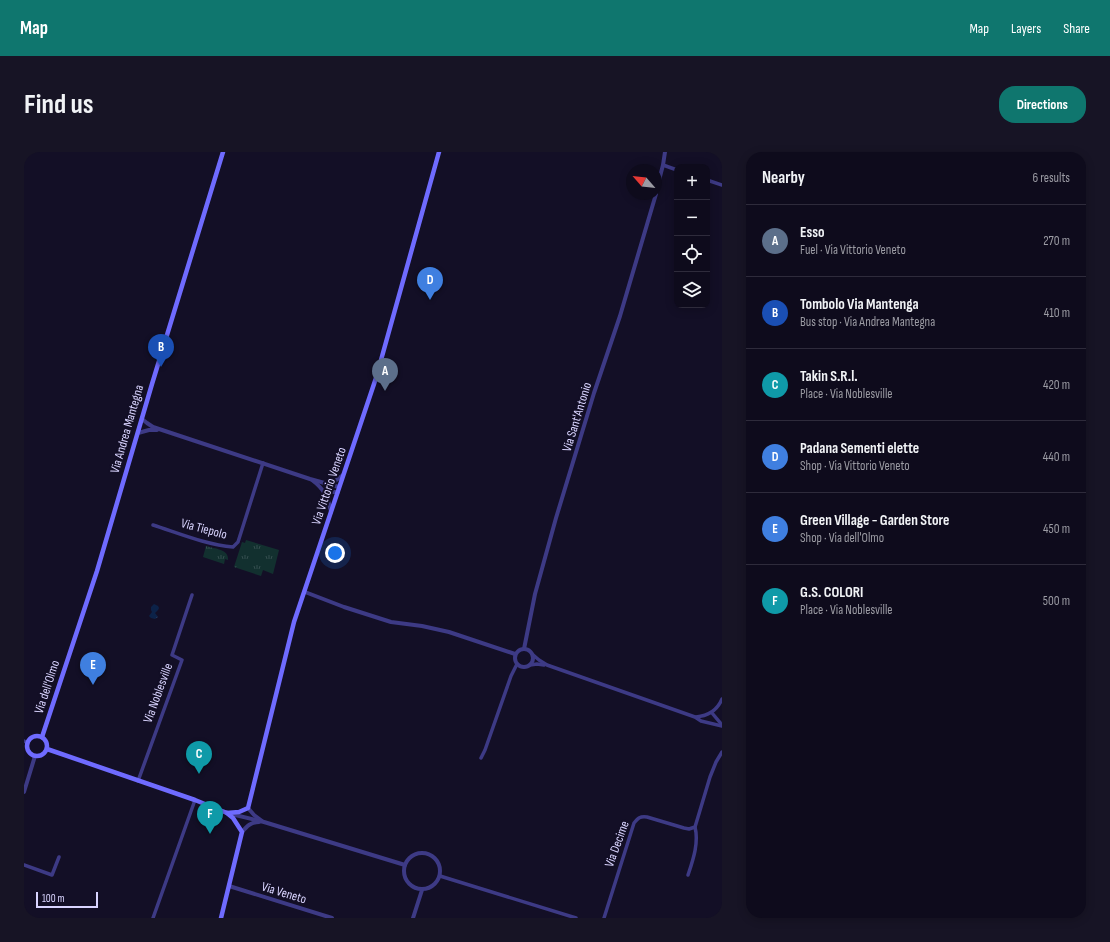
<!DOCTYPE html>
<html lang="en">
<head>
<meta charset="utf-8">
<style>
  :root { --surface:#0e0b1c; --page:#171425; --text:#f1f3f6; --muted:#9b9ba3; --line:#2e2b3b; --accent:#0f766e }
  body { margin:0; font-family:"Sofia Sans Condensed",sans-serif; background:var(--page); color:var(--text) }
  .controls { position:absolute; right:12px; top:12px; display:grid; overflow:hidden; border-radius:8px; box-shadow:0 2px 10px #0003 }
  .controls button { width:36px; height:36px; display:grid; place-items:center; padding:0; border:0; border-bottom:1px solid var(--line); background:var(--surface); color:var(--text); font:20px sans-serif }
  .compass { position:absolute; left:602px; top:12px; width:36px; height:36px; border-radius:50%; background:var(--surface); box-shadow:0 2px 10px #0003; rotate:298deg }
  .scale { position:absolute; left:12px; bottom:10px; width:62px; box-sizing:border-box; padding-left:4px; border:2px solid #d9d4ff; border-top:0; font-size:11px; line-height:14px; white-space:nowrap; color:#d9d4ff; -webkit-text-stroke:3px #130f26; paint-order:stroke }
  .you { position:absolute; left:311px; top:401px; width:14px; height:14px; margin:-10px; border:3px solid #fff; border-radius:50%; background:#1a73e8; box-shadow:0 0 0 6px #1a73e833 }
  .badge { display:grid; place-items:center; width:26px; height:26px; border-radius:50%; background:var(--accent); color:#fff; font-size:13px; font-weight:700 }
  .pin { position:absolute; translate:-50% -33px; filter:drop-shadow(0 1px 2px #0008) }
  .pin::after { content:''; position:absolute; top:21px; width:14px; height:12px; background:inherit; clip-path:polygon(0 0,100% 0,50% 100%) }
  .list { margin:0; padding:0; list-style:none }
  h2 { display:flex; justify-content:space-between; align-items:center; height:52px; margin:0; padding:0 16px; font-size:17px }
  h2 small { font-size:13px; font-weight:400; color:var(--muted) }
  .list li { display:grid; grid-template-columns:26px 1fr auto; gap:12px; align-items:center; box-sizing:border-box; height:72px; padding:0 16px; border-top:1px solid var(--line) }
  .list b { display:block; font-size:15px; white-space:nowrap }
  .list p { margin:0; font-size:13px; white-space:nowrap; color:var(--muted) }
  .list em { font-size:13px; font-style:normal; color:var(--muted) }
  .icon { flex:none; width:22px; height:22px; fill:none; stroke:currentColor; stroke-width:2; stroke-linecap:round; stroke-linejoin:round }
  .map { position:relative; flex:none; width:698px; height:766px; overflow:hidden; border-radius:16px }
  header { display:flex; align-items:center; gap:24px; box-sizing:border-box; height:56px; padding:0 20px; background:var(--accent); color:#fff }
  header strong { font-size:19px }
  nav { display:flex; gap:22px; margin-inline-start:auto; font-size:14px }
  .intro { display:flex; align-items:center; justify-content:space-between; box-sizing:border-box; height:96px; padding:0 24px }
  h1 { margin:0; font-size:28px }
  .button { padding:10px 18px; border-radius:16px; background:var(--accent); color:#fff; font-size:14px; font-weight:700 }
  main { display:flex; gap:24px; padding:0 24px }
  aside { flex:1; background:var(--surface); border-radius:16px; box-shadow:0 2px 10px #0003 }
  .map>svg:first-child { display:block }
</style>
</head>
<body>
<header>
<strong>Map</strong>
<nav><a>Map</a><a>Layers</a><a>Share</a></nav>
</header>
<div class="intro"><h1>Find us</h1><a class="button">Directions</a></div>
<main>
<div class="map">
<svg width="698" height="766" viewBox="0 0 698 766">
  <defs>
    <pattern id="grass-tufts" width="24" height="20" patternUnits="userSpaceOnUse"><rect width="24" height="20" fill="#12302f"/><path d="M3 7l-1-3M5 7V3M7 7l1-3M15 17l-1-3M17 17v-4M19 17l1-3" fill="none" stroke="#344d4e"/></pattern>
    <pattern id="water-ripples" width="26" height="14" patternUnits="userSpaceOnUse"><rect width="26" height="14" fill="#0c2248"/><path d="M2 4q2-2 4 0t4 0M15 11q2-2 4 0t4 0" fill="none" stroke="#2f4163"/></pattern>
  </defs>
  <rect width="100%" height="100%" fill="#130f26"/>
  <g fill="url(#grass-tufts)">
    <path d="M222,388l33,10 -6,24 -10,-4 -2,6 -27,-9 8,-25 3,1z"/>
    <path d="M182,394c9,3 23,3 22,14l-3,-1 -1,5 -21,-7z"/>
  </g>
  <path fill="url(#water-ripples)" d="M130,452l4,2 1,2 -1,2 -3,3 3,4 -3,2 -4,-1 -2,-2 3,-4 -1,-2v-3z"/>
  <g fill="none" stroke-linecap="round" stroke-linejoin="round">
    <g stroke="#3d3a85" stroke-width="3.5">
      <path d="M639,13l14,5"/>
      <path d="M683,28l15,5"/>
      <path d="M129,373c25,8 54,20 80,22l5,-5 25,-79"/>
      <path d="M508,502l7,6 8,5 148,52 6,4 21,5"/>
      <path d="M506,513l7,-1 7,1"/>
      <path d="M688,561l10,12"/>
      <path d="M672,565c12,-1 21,-6 26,-18"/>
      <path d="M0,589l4,2"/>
      <path d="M457,606l4,-8 26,-74 6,-12"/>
      <path d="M114,629l44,-121 -10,-5 20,-60"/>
      <path d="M0,713l28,10 7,-18"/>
      <path d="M664,723c5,-15 11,-32 7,-48"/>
      <path d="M416,724l136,42"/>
      <path d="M129,766l42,-118"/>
      <path d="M580,766l30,-95c4,-5 6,-7 13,-6l37,11 5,1 6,-2 15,-50 6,-15 6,-10"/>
    </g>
    <g stroke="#3d3a85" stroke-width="4">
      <path d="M632,40l7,-27 2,-13"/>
      <path d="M118,267l5,4 6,4 157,52 29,8"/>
      <path d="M114,281l11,-3h8"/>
      <path d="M288,328c12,9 16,17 19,32"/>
      <path d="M305,332l6,-3 8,-6"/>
      <path d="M300,340h14"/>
      <path d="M281,440l39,15 47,15 31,4 27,6 66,22"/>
      <circle cx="500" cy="506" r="9"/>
      <path d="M500,497l11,-55 21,-76 38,-125 26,-77 36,-122"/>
      <path d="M0,640l11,-36"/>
      <path d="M224,656l6,7 8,6"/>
      <path d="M207,662l33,8 141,43"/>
      <path d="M218,680c5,-6 9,-10 17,-10"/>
      <circle cx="398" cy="719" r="18"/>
      <path d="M205,734l103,32"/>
      <path d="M389,766l9,-28"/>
    </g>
    <g stroke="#6f6bff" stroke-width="4.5">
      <circle cx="13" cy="594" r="10"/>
      <path d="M18,585l55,-166 55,-187 71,-232"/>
      <path d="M23,597l148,51 32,13 12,-1 9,-4 46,-186 82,-244 63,-226"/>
      <path d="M197,766l21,-86 -9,-14 -6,-5"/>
    </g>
  </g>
  <g text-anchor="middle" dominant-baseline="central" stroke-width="4" stroke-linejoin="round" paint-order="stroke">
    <g font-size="13" fill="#d9d4ff" stroke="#130f26">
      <text transform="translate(553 265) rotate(-73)">Via Sant'Antonio</text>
      <text transform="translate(103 277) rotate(-74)">Via Andrea Mantegna</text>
      <text transform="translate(305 334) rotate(-71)">Via Vittorio Veneto</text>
      <text transform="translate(180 377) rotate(15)">Via Tiepolo</text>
      <text transform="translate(23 535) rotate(-72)">Via dell'Olmo</text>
      <text transform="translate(134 541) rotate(-70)">Via Noblesville</text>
      <text transform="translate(593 692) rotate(-70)">Via Decime</text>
      <text transform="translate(260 741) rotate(17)">Via Veneto</text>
    </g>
  </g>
</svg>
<div class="controls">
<button>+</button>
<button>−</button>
<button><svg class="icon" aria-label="locate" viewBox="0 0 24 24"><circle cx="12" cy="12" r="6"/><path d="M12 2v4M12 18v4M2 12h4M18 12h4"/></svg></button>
<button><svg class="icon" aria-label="layers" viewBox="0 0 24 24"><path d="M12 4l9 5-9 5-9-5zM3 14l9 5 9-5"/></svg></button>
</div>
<svg class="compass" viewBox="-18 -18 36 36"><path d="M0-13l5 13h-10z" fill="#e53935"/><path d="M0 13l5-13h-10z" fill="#9b9ba3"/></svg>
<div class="scale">100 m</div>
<div class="you"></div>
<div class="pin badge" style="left:361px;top:239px;background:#5c6f8a">A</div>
<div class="pin badge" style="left:137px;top:215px;background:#1a4fb4">B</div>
<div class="pin badge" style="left:175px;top:622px;background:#0f9aa8">C</div>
<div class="pin badge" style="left:406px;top:148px;background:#3f7fe0">D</div>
<div class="pin badge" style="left:69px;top:533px;background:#3f7fe0">E</div>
<div class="pin badge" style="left:186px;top:682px;background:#0f9aa8">F</div>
</div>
<aside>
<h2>Nearby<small>6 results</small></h2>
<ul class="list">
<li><span class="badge" style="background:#5c6f8a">A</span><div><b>Esso</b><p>Fuel · Via Vittorio Veneto</p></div><em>270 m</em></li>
<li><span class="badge" style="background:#1a4fb4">B</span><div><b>Tombolo Via Mantenga</b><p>Bus stop · Via Andrea Mantegna</p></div><em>410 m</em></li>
<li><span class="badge" style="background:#0f9aa8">C</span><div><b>Takin S.R.l.</b><p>Place · Via Noblesville</p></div><em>420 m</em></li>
<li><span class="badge" style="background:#3f7fe0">D</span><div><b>Padana Sementi elette</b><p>Shop · Via Vittorio Veneto</p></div><em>440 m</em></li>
<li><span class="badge" style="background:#3f7fe0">E</span><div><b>Green Village - Garden Store</b><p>Shop · Via dell'Olmo</p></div><em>450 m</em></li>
<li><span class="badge" style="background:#0f9aa8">F</span><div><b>G.S. COLORI</b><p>Place · Via Noblesville</p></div><em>500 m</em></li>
</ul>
</aside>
</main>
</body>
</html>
